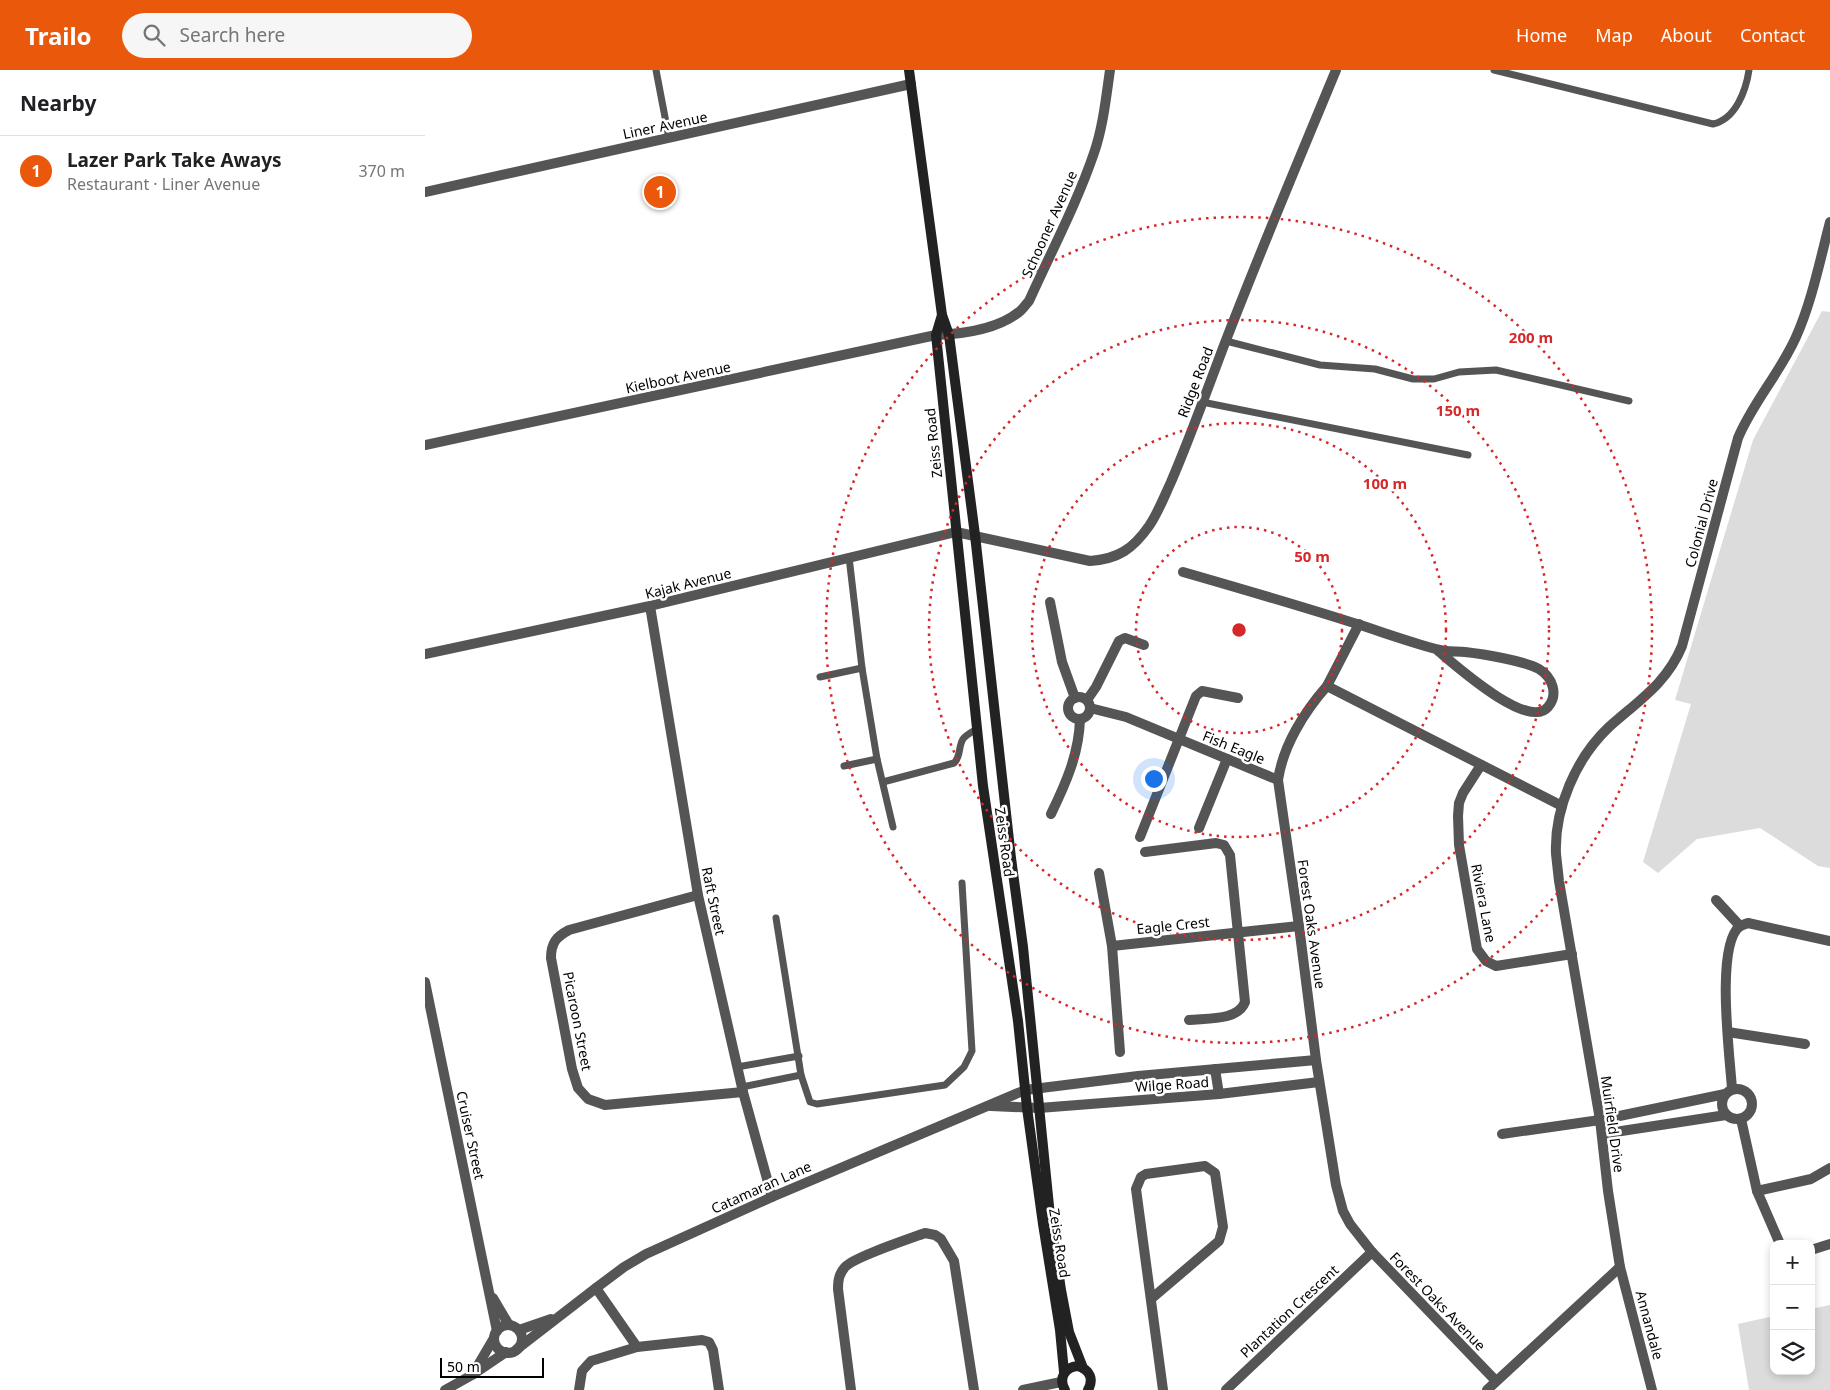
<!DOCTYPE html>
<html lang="en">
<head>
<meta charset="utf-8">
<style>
  :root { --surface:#fff; --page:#f6f6f6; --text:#202124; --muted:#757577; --line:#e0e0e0; --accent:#ea580c }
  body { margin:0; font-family:"Noto Sans",sans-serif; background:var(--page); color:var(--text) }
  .controls { position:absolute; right:15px; bottom:15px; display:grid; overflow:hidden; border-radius:10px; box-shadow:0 2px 8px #0003 }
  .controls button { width:45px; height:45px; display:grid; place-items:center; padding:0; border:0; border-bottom:1px solid var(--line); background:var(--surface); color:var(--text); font:25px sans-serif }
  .scale { position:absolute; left:15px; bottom:12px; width:104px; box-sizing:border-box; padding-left:5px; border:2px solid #000; border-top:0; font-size:14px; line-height:18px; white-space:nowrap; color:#000; -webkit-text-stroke:4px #fff; paint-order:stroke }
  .you { position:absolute; left:728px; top:708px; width:18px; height:18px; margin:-12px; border:4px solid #fff; border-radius:50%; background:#1a73e8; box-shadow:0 0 0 8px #1a73e833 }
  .badge { display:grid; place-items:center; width:32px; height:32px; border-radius:50%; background:var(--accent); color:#fff; font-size:16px; font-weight:700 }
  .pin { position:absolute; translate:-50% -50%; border:2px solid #fff; box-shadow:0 1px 5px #0006 }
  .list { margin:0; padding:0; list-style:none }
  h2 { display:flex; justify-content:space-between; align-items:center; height:65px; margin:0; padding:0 20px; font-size:21px }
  h2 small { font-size:16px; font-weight:400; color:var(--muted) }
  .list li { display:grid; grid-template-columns:32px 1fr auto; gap:15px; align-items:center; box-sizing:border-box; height:70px; padding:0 20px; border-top:1px solid var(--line) }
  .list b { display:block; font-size:19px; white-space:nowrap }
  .list p { margin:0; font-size:16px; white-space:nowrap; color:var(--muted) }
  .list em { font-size:16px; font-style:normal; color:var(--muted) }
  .icon { flex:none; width:28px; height:28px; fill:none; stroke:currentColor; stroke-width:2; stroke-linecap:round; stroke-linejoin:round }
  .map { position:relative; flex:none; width:1405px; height:1320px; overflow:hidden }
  header { display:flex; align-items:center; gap:30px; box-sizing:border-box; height:70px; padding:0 25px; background:var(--accent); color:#fff }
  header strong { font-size:24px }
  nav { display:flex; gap:28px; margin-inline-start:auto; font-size:18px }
  .search { width:350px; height:45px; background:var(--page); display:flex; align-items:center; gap:12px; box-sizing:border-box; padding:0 18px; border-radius:28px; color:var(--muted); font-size:19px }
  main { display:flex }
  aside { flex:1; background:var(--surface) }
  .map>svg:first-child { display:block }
</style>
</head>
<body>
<header>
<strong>Trailo</strong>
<div class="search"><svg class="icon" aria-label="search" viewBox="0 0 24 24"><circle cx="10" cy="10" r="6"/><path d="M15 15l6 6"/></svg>Search here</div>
<nav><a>Home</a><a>Map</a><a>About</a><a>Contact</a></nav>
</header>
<main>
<aside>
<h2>Nearby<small></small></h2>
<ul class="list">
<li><span class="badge">1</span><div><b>Lazer Park Take Aways</b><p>Restaurant · Liner Avenue</p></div><em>370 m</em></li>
</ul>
</aside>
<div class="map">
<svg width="1405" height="1320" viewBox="0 0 1405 1320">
  <rect width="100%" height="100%" fill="#fff"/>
  <g fill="#dcdcdc">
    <path d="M1397,241l8,1v556l-12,-2 -58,-38 -63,11 -39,34 -15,-11 48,-158 -16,-4 78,-260z"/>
    <path d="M1405,1235v85h-81l-11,-66 36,-8v55h37v-62z"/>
  </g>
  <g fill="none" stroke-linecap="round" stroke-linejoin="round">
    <g stroke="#555" stroke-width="7">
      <path d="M231,0l13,68"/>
      <path d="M1069,0l219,54c23,-5 33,-34 36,-54"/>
      <path d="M801,271l94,24 55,4 38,10h21l25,-7 37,-2 133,31"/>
      <path d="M777,332l266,53"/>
      <path d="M424,487l13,111 15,91 16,68"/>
      <path d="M395,607l42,-9"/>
      <path d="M419,696l33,-7"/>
      <path d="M458,712l71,-19c7,-6 4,-16 9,-24 3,-4 9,-7 14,-10"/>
      <path d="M351,848l25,157 9,27 7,2 128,-19 19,-18 8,-16 -10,-168"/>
      <path d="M312,997l62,-11"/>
      <path d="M317,1017l59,-12"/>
    </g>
    <g stroke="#555" stroke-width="10">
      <path d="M0,122l486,-108"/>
      <path d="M0,375l511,-110c26,-1 62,-6 83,-23 4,-3 7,-8 10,-11 22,-49 48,-98 65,-148 9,-26 12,-55 16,-83"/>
      <path d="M758,502c59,17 118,34 177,53 25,8 50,17 76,24 9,3 20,2 29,3 18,2 60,9 74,17 13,8 20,25 9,38 -20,24 -94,-43 -111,-57"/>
      <path d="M625,532l12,60 13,36"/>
      <path d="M225,536l48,289 45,197 29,105"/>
      <path d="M0,584l225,-48 306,-74 134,29c28,-2 43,-12 59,-35 9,-13 15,-29 22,-44 19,-44 35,-89 52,-134 36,-94 75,-186 113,-278"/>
      <path d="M902,616l32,-62"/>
      <circle cx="654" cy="638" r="11"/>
      <path d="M662,630l9,-13 23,-46 6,-3 19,7"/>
      <path d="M665,638l36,9 152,63"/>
      <path d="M1056,695l-18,28 -4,10 -1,13 1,29 18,104 9,12 10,5 76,-12"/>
      <path d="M626,744c15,-31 28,-60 29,-95"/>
      <path d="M774,758l28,-69"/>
      <path d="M715,767l56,-141 6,-5 36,7"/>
      <path d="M720,782l71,-9 8,2 6,10 15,147c-7,19 -38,16 -56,18"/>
      <path d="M674,803l13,73 8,106"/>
      <path d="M273,825l-129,35c-13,7 -18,13 -18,28l21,111 6,19 10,11 17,6 138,-13"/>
      <path d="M1291,830l24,26 8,-3 82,18"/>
      <path d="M687,876l187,-20"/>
      <path d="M0,912l72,349"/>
      <path d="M1303,962l77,12"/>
      <path d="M790,999l4,25"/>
      <circle cx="1312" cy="1034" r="15"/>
      <path d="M1307,1019c-2,-32 -17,-144 8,-163"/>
      <path d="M566,1036l48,2 180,-14 100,-12"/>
      <path d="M1316,1049l16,72 23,53"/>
      <path d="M1077,1064l98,-14 125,-26"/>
      <path d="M1177,1064l124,-19"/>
      <path d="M1332,1121l54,-12 19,-11"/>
      <path d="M1386,1180l19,-6"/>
      <path d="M171,1218l41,59"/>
      <path d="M68,1228l16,27"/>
      <path d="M726,1229l68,-58 4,-14 -8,-54 -10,-7 -59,8 -5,3 -5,12 27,201"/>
      <circle cx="83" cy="1269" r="14"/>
      <path d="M94,1260l32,-11"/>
      <path d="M92,1279l79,-61 28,-21 22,-13 126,-57 253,-107 113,-14 178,-16"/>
      <path d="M49,1302l20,-34"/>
      <path d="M1071,1311l-124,-129 -22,-28 -7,-13 -7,-26 -20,-125 -17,-134 -21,-146c5,-34 26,-68 49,-94l235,120"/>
      <path d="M20,1320l27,-15 34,-23"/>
      <path d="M154,1320l3,-19 9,-10 46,-14 65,-7 7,2 4,8 6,40"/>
      <path d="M426,1320l-13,-101c0,-9 1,-15 7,-22 9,-10 64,-28 80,-34l10,2 6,4 13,22 20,129"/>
      <path d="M598,1320l38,-8"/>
      <path d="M801,1320l146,-138"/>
      <path d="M1062,1320l133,-123"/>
      <path d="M1227,1320l-32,-123 -12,-76 -8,-71 -41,-239c-1,-9 -2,-18 -3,-27 -2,-45 20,-96 53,-127 29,-26 58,-44 73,-81l56,-208c15,-36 42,-65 58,-101 16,-36 24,-77 34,-115"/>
    </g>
    <g stroke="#222" stroke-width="10">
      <path d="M484,0l33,245 7,20 26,200 36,323 12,89 27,269 11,74 8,42 14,36"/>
      <path d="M517,245l-6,20 47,451 35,235 9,87 16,116 17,106 4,42"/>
      <path d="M640,1320c-7,-12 0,-23 13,-24 12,4 16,13 10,24"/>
    </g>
  </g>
  <g fill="none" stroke="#d62828" stroke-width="2.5" stroke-dasharray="2.5 5">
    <circle cx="814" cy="560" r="103"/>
    <circle cx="814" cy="560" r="207"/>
    <circle cx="814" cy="560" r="310"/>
    <circle cx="814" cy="560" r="413"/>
  </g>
  <g text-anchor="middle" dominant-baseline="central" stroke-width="5" stroke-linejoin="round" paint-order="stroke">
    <g font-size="14" fill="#000" stroke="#fff">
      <text transform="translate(240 55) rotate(-12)">Liner Avenue</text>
      <text transform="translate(624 154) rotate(-66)">Schooner Avenue</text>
      <text transform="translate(253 307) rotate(-12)">Kielboot Avenue</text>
      <text transform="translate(770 312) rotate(-69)">Ridge Road</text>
      <text transform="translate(508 373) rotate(-96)">Zeiss Road</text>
      <text transform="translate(1276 453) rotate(-75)">Colonial Drive</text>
      <text transform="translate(263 513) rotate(-14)">Kajak Avenue</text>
      <text transform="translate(809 677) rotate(22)">Fish Eagle</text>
      <text transform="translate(580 772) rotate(82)">Zeiss Road</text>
      <text transform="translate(289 831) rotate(78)">Raft Street</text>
      <text transform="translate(1059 833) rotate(79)">Riviera Lane</text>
      <text transform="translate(887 854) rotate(82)">Forest Oaks Avenue</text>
      <text transform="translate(748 855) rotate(-6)">Eagle Crest</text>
      <text transform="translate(153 951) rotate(79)">Picaroon Street</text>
      <text transform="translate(747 1014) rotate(-4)">Wilge Road</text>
      <text transform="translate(1188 1054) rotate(82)">Muirfield Drive</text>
      <text transform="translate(46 1065) rotate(78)">Cruiser Street</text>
      <text transform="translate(336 1117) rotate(-24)">Catamaran Lane</text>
      <text transform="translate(635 1173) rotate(81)">Zeiss Road</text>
      <text transform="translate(1013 1231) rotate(46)">Forest Oaks Avenue</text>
      <text transform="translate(864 1241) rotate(-43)">Plantation Crescent</text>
      <text transform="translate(1225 1255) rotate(75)">Annandale</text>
    </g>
  </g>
  <circle cx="814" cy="560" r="8" fill="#d62828" stroke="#fff" stroke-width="2.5"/>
  <g font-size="15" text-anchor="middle" font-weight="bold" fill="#d62828" stroke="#fff" stroke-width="5" stroke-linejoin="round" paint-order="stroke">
    <text x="1106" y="273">200 m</text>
    <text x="1033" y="346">150 m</text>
    <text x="960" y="419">100 m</text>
    <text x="887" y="492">50 m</text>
  </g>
</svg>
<div class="controls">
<button>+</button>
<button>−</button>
<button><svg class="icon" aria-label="layers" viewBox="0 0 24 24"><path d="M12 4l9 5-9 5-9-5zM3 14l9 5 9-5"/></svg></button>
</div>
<div class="scale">50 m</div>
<div class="you"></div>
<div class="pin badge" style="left:235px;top:122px">1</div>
</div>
</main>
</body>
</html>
